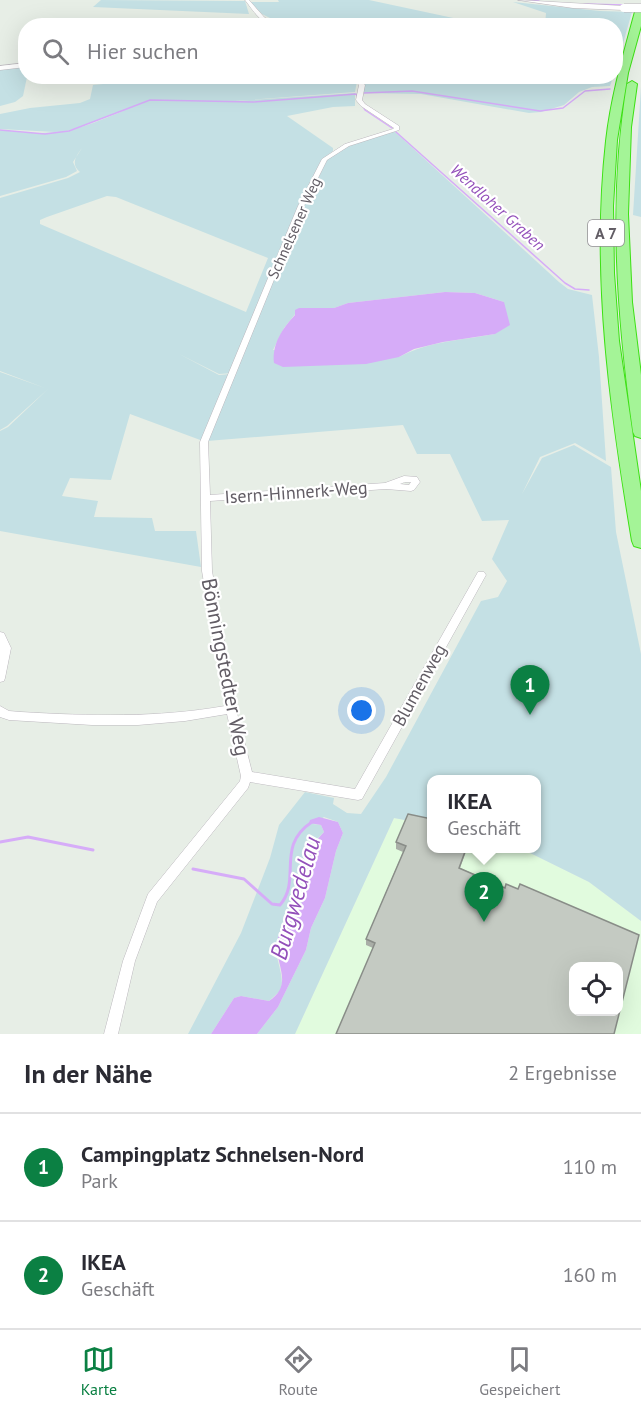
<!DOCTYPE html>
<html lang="de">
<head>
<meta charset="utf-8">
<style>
  :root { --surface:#fff; --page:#f2f2f3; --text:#2b2b33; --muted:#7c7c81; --line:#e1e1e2; --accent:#0b8043 }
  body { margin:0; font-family:"PT Sans",sans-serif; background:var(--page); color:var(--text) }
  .controls { position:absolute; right:18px; bottom:18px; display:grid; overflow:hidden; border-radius:12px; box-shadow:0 6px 24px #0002 }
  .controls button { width:54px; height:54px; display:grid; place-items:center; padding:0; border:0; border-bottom:2px solid var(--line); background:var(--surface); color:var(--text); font:30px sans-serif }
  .you { position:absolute; left:362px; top:711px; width:21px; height:21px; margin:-15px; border:4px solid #fff; border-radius:50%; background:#1a73e8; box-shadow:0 0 0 9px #1a73e833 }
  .badge { display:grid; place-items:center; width:39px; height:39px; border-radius:50%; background:var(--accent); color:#fff; font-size:20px; font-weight:700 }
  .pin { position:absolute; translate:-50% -50px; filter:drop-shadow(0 2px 3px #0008) }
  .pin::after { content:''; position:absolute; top:32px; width:21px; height:18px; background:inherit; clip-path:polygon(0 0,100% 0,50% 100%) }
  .popup { position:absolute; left:427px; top:775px; width:114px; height:78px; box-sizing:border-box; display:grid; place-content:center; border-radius:12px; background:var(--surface); filter:drop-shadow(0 2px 4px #0005); font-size:20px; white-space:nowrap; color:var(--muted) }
  .popup b { font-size:22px; color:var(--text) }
  .popup::after { content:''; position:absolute; left:50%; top:100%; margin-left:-12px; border:12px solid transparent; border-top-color:var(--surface) }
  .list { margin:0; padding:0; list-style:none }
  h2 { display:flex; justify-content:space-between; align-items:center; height:78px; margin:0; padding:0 24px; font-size:26px }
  h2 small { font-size:20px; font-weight:400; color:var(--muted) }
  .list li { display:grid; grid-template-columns:39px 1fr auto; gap:18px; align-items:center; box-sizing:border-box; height:108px; padding:0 24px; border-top:2px solid var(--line) }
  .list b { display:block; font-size:22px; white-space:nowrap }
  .list p { margin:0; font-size:20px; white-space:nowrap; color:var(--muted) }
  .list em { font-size:20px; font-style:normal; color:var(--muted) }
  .icon { flex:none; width:33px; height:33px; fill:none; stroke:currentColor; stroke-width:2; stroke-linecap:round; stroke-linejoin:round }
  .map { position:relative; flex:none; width:641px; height:1034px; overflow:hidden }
  .search { position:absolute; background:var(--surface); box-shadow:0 6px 24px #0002; left:18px; right:18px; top:18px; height:66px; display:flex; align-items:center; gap:15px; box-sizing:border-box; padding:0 21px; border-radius:24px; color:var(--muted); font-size:22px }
  .sheet { height:294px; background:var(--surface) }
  nav { display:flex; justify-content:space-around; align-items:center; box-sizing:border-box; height:84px; border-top:2px solid var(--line); background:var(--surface); font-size:16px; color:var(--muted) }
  nav a { display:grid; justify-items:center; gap:3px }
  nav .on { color:var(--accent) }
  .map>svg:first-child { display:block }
</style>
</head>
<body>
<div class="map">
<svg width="641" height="1034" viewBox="0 0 641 1034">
  <rect width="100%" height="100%" fill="#e7eee6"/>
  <path fill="#e1fbde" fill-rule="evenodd" d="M394,818l37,7 1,23 90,1 67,33 52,39v113h-346zM574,966h44v46h-44z"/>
  <g fill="#c4e0e4" fill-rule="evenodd">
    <path d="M101,0l144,1 4,13 -156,-7z"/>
    <path d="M278,0h91l117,25h-202l-22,-11 -12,-12h29z"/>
    <path d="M513,2l87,9 32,1 -16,56v-42l-71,-1 1,-12z"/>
    <path d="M25,67l2,10 -4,19 -8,6 -15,4v-36z"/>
    <path d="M348,76l9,5 -2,11 -120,9 120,-8v13l-22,1 -46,9 46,32v3l-9,7 25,-13 45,-14 165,151 9,7 24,6 7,62 7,104 -31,-18 -35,14 -18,37 20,-36 32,-13 37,22 5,65 25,122v267l-52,-39 -67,-33 14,-1v-68h-104l-1,45 -37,-7 -99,216h-38l21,-27 28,-57 5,-22 14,-30 11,-47 7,-18 -5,-11 -14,-5 -11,7 8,1 3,7c-18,17 -21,30 -21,54 0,8 0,16 -4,23 -6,14 -19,16 -22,35 -3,15 8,30 4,46l-12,11 -28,-5 -7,2 -23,36h-23l53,-101 29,-75 9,-33 26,-33 29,6 -1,6 14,9 14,1 25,-37 95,-176 17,-4 9,-16 -15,-22 17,-39 -27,1 -32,-67h-33l-14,-29 -196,16 26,-68 -14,1 -40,-20 40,21 12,-1 -28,67 -73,-27 -19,66 -41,-2 -8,18 36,5 -4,16 58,1 3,13h41l5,36 -201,-36v-100l8,-4 40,-38 -41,37 -7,4v-58l45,16 -45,-17v-173l68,-20 12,-6c-9,-7 -5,-15 2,-24l-9,14 4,9 -11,6 -66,19v-66c56,7 74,2 125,-20l-54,20 -16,2 -55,-3v-15l30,-6 50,-5 10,-4 3,-14 30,-3 5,-5zM107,196l9,1 152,61 -22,54 -206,-88v-4l7,-3zM445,292l30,1 29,9 -9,32c-32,6 -66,7 -96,23l-126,-7 11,-22 16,-20h34l14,-5z"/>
    <path d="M361,77h252l-3,9 -18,1 -13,5 -15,13 -23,7 -12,1 -108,-19 -58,-1 2,-14z"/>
    <path d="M641,87v130l-8,-2z"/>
  </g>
  <g fill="#d6acf8">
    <path d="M445,292l30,1 29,9 6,23 -15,9 -52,8 -29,7 -15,8 -33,7 -83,3 -9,-4c-2,-19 8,-34 21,-48v-5l4,-2h35l14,-5z"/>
    <path d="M319,817l19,5 5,11 -7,18 -11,47 -14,30 -5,22 -28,57 -21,27h-46l23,-36 7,-2 28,5c27,-18 3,-39 9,-63 3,-14 17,-18 22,-30 3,-7 3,-15 3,-23 0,-26 3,-34 21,-53l-3,-7 -12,-2 1,-3z"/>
  </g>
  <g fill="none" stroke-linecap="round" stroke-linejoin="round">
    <g stroke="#d6acf8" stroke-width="1.5">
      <path d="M530,0l9,1"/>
      <path d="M584,4l39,1"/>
      <path d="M364,93l48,-2 128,20 23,-3 22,-17 25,-2"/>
      <path d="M0,130l45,4 24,-3 81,-31 103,2 103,-8 9,16 27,18"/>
      <path d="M396,132l169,151 10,6 14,1"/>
    </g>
    <g stroke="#d6acf8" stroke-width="3">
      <path d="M0,842l28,-5 65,13"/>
      <path d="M193,869l51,10 28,25 8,1c22,-25 -5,-59 32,-83"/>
    </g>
    <g stroke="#bcb8be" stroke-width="1">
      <g id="street">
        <path d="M245,0h4l15,17 12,9c-14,0 -23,-16 -31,-26z"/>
        <path d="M26,63v4l-26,3v-4z"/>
        <path d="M352,76h5l8,9 -3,15 3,4 34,22v4l-50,16 -22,14 -23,46 -96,236 2,53 175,-12 19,-7 13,1 3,5 -6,8 -3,1 -25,-2 -176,12 2,70 24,138 16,63 103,17 123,-217h6l2,3 -124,224 -4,1 -108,-18 -2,6 -91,114 -22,59 -17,73h-14l19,-73 25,-67 92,-113 1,-5 -14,-62 -42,7 -47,4h-46l-83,-5 -9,-3v-11l9,5 12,1c69,4 136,6 204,-6l-23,-135 -2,-129 98,-236 24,-47 23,-15 48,-15 1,-1 -33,-22 -5,-6 3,-15zM405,482h6l-2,3 -9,-1z"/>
        <path d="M0,632l4,1 7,15 -6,30 -1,3 -4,1z"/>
      </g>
    </g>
    <g stroke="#bcb7be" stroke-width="1">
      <path id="secondary" d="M518,0l106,6 4,2 -4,2 -51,-2z"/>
    </g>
    <g stroke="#3ce113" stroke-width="2">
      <g id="highway">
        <path d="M641,5v21l-13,47 -11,67 -4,66 1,67 5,68 22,150v57l-7,-2 -2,-5c-22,-132 -41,-265 -26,-400 5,-45 18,-89 30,-133z"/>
        <path d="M632,81l5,3 -6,43 -3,87 4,88 9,73v63l-6,-2 -2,-4c-16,-117 -25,-231 -6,-348z"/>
      </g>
    </g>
    <use href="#street" fill="#fff" fill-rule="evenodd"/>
    <use href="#secondary" fill="#fff" fill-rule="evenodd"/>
    <use href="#highway" fill="#a4f497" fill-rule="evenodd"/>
    <g stroke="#bcb7be" stroke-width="9" stroke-linecap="butt">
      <path id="secondary-bridge" d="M624,8h17"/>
    </g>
    <use href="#secondary-bridge" stroke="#fff" stroke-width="8"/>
  </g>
  <path fill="#a9aea7" d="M396,842l36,7h35l-7,19 45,20 13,1 121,46 -266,13 -7,-3v-6l37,-87 -7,-3z"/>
  <path fill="#c4cac2" stroke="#898d88" stroke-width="1.5" fill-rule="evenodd" d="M408,814l24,5v30h34l-7,19 46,20 1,-4 12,5 2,-5 119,51 -25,99h-278l39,-91 -9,-4 40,-93 -10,-4zM573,966h45v45h-45z"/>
  <g text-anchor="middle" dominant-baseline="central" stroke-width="4.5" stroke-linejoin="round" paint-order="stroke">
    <g font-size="15" fill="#625d65" stroke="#fff">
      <text transform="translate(294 228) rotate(-66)">Schnelsener Weg</text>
    </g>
    <g font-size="16" font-style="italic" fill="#9350ba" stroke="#fff">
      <text transform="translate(498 207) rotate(42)">Wendloher Graben</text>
    </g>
    <rect fill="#fff" stroke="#918e93" stroke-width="1.5" x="588" y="220" width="36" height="26" rx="4.5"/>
    <g font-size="16" font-weight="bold" fill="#625d65">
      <text x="606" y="233">A 7</text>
    </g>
    <g font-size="18" fill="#625d65" stroke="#fff">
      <text transform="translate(296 492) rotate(-4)">Isern-Hinnerk-Weg</text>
      <text transform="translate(419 685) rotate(-61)">Blumenweg</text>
    </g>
    <g font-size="21" fill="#625d65" stroke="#fff">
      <text transform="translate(226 667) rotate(79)">Bönningstedter Weg</text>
    </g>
    <g font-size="24" font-style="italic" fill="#9350ba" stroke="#fff">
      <text transform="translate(295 898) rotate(-74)">Burgwedelau</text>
    </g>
  </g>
</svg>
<div class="controls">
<button><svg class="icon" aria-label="locate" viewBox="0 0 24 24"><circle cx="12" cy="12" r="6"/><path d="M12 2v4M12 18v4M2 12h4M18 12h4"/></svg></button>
</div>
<div class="you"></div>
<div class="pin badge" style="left:530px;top:715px">1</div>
<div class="pin badge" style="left:484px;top:922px">2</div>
<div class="popup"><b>IKEA</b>Geschäft</div>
<div class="search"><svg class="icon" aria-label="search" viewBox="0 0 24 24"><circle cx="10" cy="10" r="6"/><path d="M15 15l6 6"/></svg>Hier suchen</div>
</div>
<section class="sheet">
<h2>In der Nähe<small>2 Ergebnisse</small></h2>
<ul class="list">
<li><span class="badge">1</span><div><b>Campingplatz Schnelsen-Nord</b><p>Park</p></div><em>110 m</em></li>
<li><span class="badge">2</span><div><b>IKEA</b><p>Geschäft</p></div><em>160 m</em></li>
</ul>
</section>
<nav>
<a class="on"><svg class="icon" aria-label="map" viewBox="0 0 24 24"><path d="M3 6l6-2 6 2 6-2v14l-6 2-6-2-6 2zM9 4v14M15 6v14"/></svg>Karte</a>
<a><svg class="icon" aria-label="directions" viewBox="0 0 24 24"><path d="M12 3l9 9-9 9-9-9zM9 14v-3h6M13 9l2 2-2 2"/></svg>Route</a>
<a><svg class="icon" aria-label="saved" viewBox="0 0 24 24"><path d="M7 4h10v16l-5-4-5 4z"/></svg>Gespeichert</a>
</nav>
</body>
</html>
